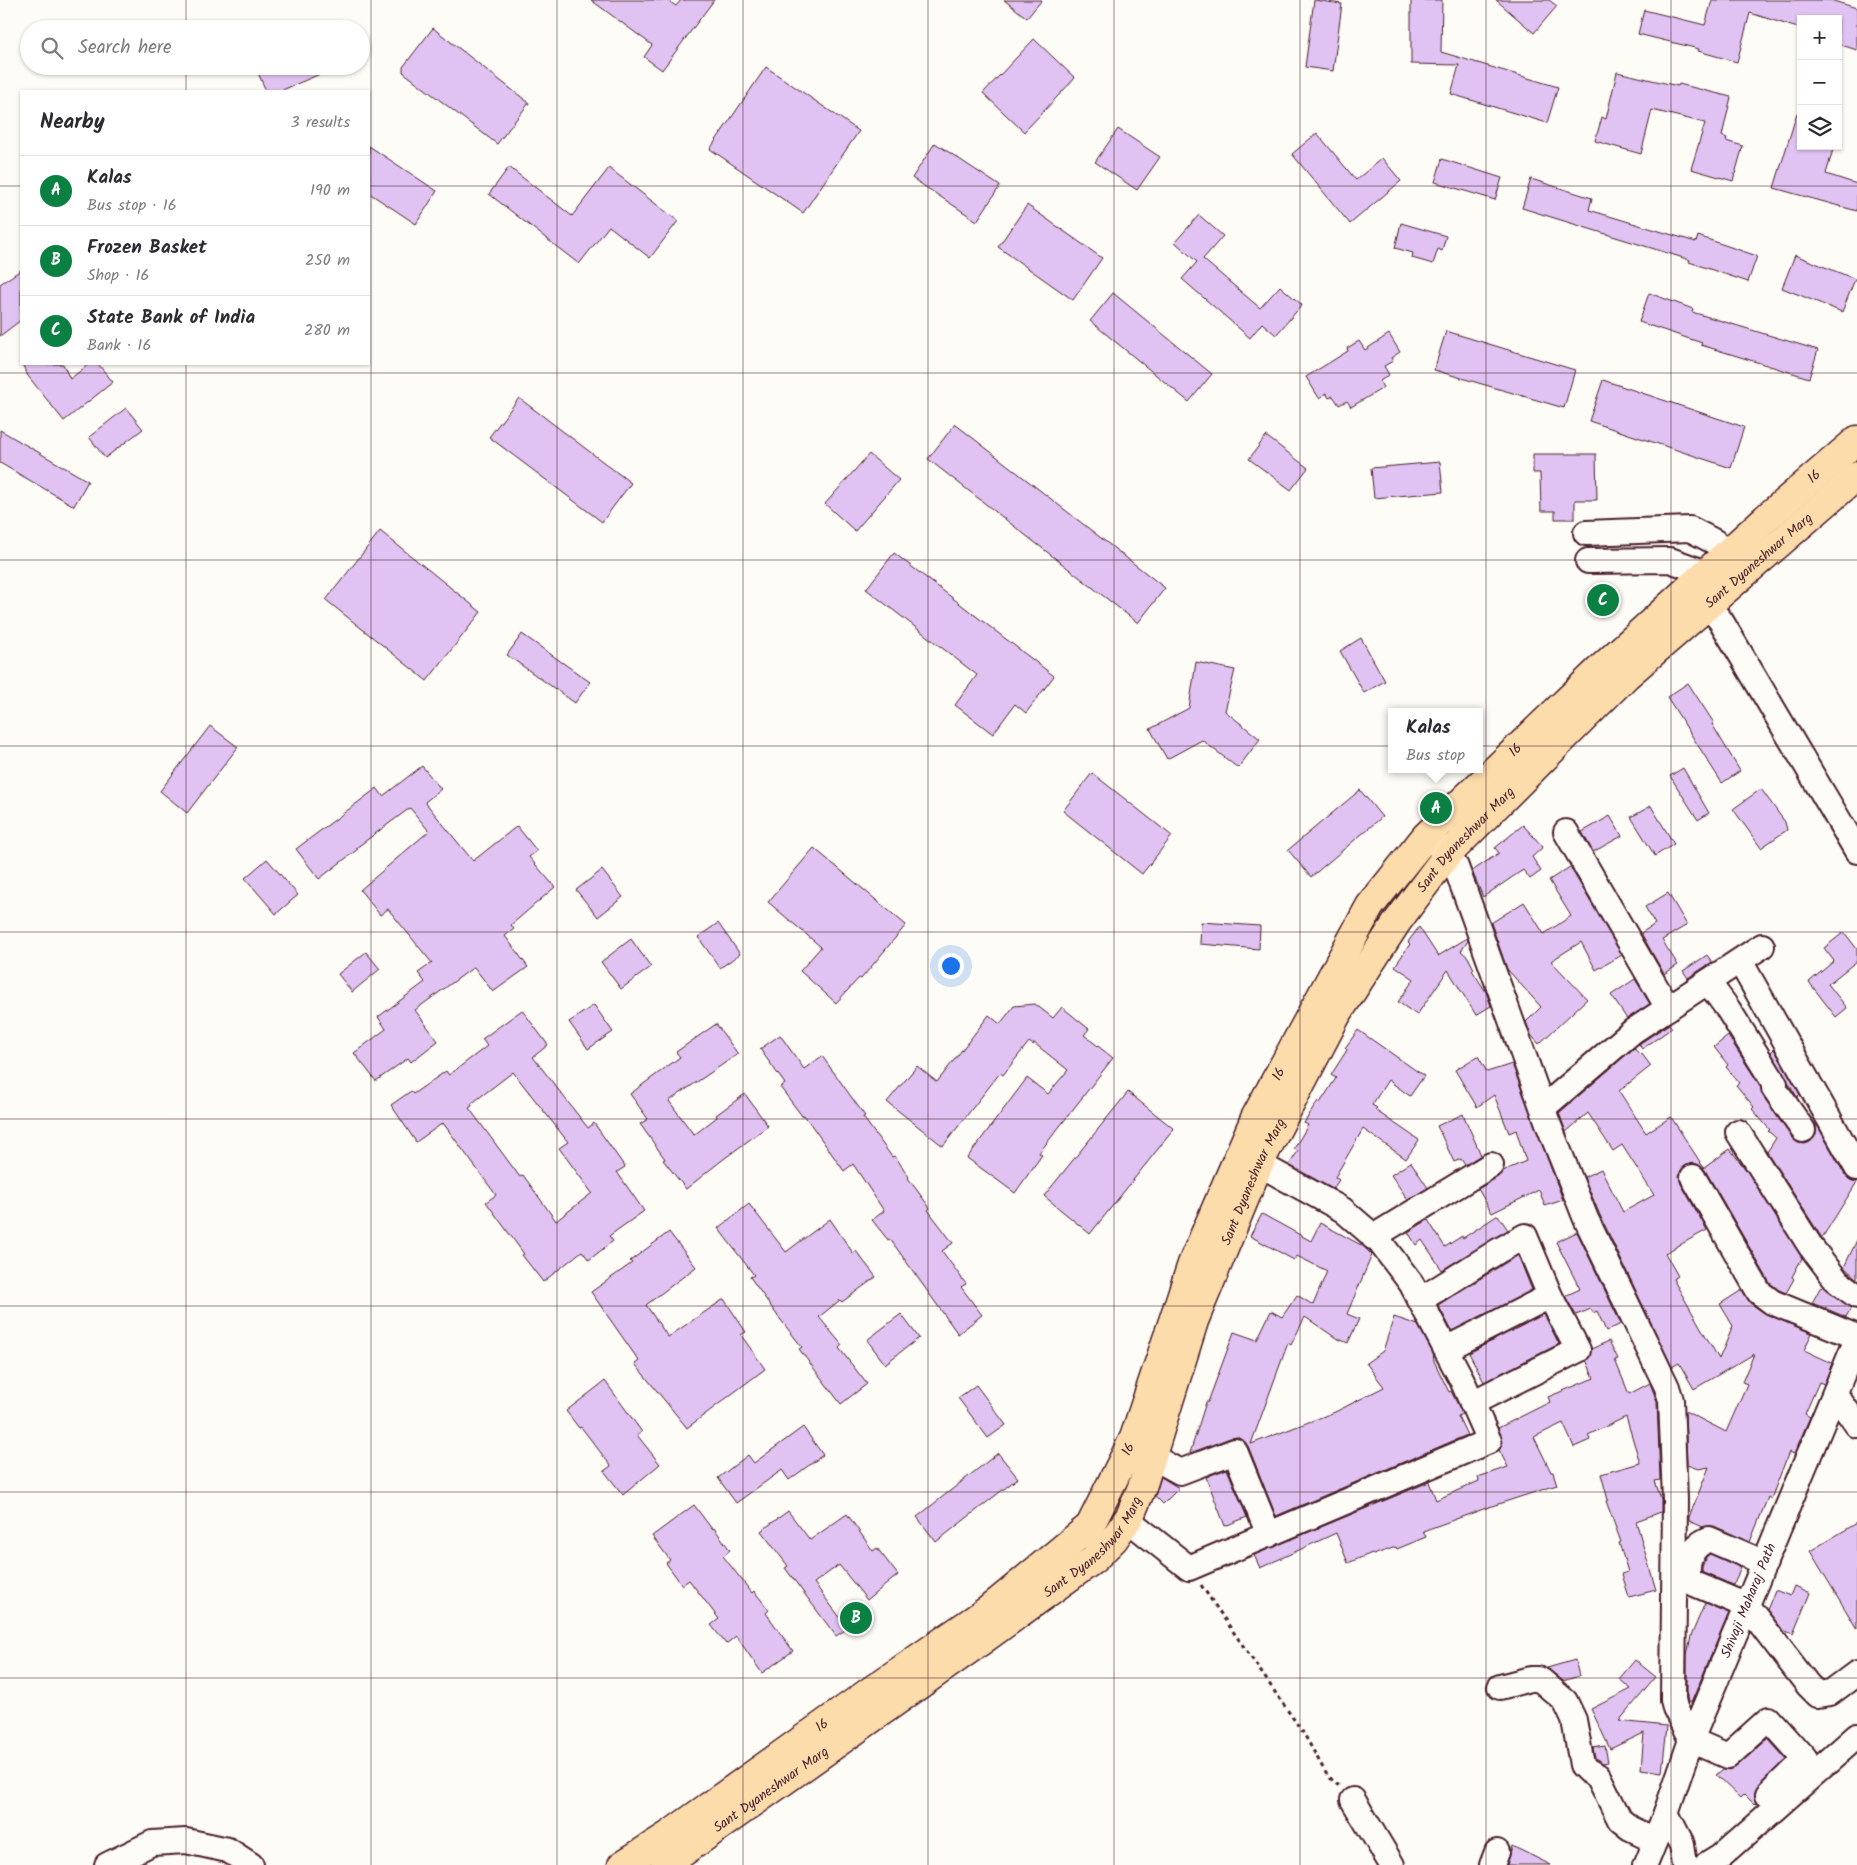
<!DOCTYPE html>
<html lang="en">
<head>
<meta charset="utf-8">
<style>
  :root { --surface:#fff; --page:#f7f7f7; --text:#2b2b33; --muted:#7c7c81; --line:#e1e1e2; --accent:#0b8043 }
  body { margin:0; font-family:Kalam,sans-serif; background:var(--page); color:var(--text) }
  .controls { position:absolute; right:15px; top:15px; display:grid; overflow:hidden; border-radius:0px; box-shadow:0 1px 4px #0004 }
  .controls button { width:45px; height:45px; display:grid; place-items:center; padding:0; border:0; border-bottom:1px solid var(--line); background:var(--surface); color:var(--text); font:25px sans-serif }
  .you { position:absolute; left:950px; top:965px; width:18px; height:18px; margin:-12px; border:4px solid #fff; border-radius:50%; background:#1a73e8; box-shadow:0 0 0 8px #1a73e833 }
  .badge { display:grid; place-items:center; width:32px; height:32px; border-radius:50%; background:var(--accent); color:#fff; font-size:16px; font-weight:700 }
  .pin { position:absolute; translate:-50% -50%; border:2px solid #fff; box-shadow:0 1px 5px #0006 }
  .popup { position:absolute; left:1388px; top:708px; width:95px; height:65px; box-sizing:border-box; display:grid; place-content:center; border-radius:0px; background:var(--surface); filter:drop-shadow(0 1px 4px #0005); font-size:16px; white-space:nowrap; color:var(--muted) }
  .popup b { font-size:19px; color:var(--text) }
  .popup::after { content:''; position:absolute; left:50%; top:100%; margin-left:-10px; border:10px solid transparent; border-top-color:var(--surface) }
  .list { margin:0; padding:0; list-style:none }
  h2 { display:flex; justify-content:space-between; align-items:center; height:65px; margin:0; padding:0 20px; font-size:21px }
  h2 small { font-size:16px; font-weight:400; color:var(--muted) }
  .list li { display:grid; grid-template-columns:32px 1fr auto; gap:15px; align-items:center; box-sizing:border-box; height:70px; padding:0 20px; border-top:1px solid var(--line) }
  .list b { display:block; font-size:19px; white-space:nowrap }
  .list p { margin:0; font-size:16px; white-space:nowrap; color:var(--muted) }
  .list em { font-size:16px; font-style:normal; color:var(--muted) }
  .icon { flex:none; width:28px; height:28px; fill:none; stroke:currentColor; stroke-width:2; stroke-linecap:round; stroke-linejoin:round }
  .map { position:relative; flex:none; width:1857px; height:1865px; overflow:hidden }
  .search { position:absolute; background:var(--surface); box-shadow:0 1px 4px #0004; left:20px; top:20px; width:350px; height:55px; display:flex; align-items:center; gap:12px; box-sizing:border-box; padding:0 18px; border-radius:28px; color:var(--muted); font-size:19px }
  .panel { position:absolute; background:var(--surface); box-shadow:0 1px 4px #0004; left:20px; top:90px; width:350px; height:275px; border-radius:0px }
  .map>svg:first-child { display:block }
</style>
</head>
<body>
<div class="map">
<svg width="1857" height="1865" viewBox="0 0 1857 1865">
  <rect width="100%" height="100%" fill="#fdfcf7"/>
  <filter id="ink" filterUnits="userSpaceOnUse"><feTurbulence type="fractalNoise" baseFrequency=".02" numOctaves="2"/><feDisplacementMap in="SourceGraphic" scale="10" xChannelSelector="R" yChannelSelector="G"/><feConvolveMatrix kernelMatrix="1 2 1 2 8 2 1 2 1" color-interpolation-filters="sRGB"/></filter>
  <g filter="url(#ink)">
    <g fill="#e0c3f2" stroke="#4a1f2b" fill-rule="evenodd">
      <path d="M591,0h76l9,6 5,-6h33l-52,70 -18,-13 8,-12z"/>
      <path d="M1004,0h38l-15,18z"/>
      <path d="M1314,0l28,4 -9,67 -28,-4z"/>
      <path d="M1411,0h31l-1,52 117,35 -11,36 -96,-29 8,-29 -48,-1z"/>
      <path d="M1496,0h53l8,6 -23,27z"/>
      <path d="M1712,0h118l27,8v42l-19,-6v-25h-37v10l-51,-16 -13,49 -39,-11 1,-2 -61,-15 6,-24 61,15z"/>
      <path d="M433,28l96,75 -32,41 -94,-72v-5z"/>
      <path d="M1034,39l41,39 -51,54 -41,-39z"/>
      <path d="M255,66h84l-59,25h-14z"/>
      <path d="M766,67l93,64 -56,82 -93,-64z"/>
      <path d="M1617,72l61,14 1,-2 52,13 -9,39 5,2 -1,3 17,5 -10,35 -42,-12 14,-46 -53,-13 -11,44 -46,-13 7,-24 4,2z"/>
      <path d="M1797,113h4v33h33l-8,28 31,10v27l-83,-23z"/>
      <path d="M1118,129l42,28 -23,33 -42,-28z"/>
      <path d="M1317,133l39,47 26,-22 19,23 -51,43 -58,-70z"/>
      <path d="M935,143l65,43 -23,35 -65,-43z"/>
      <path d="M369,146l68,45 -21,33 -47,-31z"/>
      <path d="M1442,159l60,19 -7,22 -60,-18z"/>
      <path d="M509,167l63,49 37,-48 69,53 -28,37 -41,-32 -30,38 -90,-70z"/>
      <path d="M1531,179l61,19 -3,12 107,32 2,-6 59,20 -9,26 -59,-20 1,-2 -168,-52z"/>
      <path d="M1027,205l75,53 -29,42 -75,-53z"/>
      <path d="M1199,215l24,21 -20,23 57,49 20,-22 22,19 -26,30 -14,-12 -12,15 -68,-59 15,-17 -22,-20z"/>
      <path d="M1401,223l45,13 -4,15 -4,-2 -5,15 -21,-6 1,-5 -18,-5z"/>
      <path d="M1795,255l60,24 -13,33 -60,-24z"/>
      <path d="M21,270v50l-21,16v-52z"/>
      <path d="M1113,293l99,81 -23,28 -99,-81z"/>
      <path d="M1649,293l44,16 -1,3 126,38 -9,28 -108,-33 1,-2 -63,-21z"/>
      <path d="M1446,331l129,39 -11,38 -130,-38z"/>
      <path d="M1389,334l11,18 -9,6 2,3 -9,5 5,9 -9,6 3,7 -32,19 -4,-6 -8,4 -6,-9 -4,2 -3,-5 -7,5 -13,-21 42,-26 -1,-3 12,-7 6,9z"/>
      <path d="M22,364h41l7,15 19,-15h9l15,18 -49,39 -36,-45z"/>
      <path d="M1603,380l141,47 -13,41 -142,-47z"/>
      <path d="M519,398l112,85 -29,39 -113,-85z"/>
      <path d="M126,408l17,21 -38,29 -16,-21z"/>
      <path d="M955,424l210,164 -27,35 -210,-164z"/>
      <path d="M0,430l88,51 -14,25 -74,-43z"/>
      <path d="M1266,436l42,32 -17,22 -42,-31z"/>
      <path d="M869,454l30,26 -44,51 -30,-27z"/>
      <path d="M1533,454h63l1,46h-22v19h-20v-8h-14l-1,-38h-7z"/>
      <path d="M1440,462l3,30 -69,6 -3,-30z"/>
      <path d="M380,531l101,81 -54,69 -101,-81z"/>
      <path d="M894,553l160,123 -28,37 -11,-9 -22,30 -38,-29 22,-30 -111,-86z"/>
      <path d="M522,634l68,48 -15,21 -68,-48z"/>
      <path d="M1361,638l24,43 -21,12 -24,-42z"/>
      <path d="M1196,662l39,8 -10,41 35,28 -22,29 -36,-28 -35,19 -17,-30 39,-21z"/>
      <path d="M1688,683l26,40 -2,1 28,47 -18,12 -55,-86z"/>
      <path d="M210,726l28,21 -51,66 -27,-22z"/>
      <path d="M422,766l19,23 -16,13 48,59 44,-35 20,25 -8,6 26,30 -44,38 3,4 -9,7 23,31 -35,25 -19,-25 -59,43 23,31 -27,21 -3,-4 -32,23 -22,-28 32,-24 -8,-12 47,-35 -7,-9 14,-10 -44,-54 -8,6 -20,-25 69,-59 -19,-23 -54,40 2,1 -39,30 -23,-30 81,-61 6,8z"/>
      <path d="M1683,768l26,45 -11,7 -28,-44z"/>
      <path d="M1092,773l80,63 -30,38 -79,-63z"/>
      <path d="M1761,789l24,33 2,8 -26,18 -28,-39z"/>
      <path d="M1360,790l22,27 -71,60 -23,-27z"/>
      <path d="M1651,806l23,38 -19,12 -24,-39z"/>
      <path d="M1610,816l12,20 -29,16 -11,-20z"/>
      <path d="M1523,825l20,22 -11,10 9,14 -11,8 -7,-9 -40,27 -11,-26 27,-18 -4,-5z"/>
      <path d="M814,848l92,77 -45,54 -2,-1 -23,25 -36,-32 21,-24 -53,-45z"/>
      <path d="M267,859l31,36 -22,19 -31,-36z"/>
      <path d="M1570,867l52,88 -26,15 -15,-28 -30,19 36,38 -48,45 -8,-9 -5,-13 15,-15 -34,-38 -16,-46 33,-21 20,32 27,-18 -22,-36z"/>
      <path d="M602,870l21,27 -25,20 -22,-27z"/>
      <path d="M1668,893l19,32 -25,15 16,25 -14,9 -23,-41 14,-9 -10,-17z"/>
      <path d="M1201,922l59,4 -1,23 -59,-5z"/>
      <path d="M718,923l22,31 -20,14 -22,-31z"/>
      <path d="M1419,927l19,29 29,-18 1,3 -7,10 7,6 6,12 -2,1 14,22 5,14 -15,9 -28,-45 -31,45 -19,-13 16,-23 -19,-13 15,-22 -2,-2z"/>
      <path d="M1844,932l13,17v12l-29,23 19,24 -11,9 -27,-35 25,-21 -10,-13z"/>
      <path d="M631,939l20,28 -30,22 -20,-27z"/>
      <path d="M366,952l14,17 -28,23 -14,-18z"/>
      <path d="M1707,955l5,7 -24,16 -5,-7z"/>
      <path d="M1635,979l15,25 -23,15 -16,-24z"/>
      <path d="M1035,1004l18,14 9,-11 27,22 -5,6 29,23 -74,95 3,2 -27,38 -48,-35 60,-80 21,16 20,-24 -34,-27 -1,2 -4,-3 -26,33 -3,-2 -57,73 -56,-44 30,-36 20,16 52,-67 11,9 14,-18z"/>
      <path d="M594,1005l19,27 -25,17 -19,-27z"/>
      <path d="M522,1010l26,35 -15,12 55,71 6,-5 31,44 -8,5 27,39 -35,25 4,5 -24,19 -7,-9 -39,31 -21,-27 2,-1 -38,-52 10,-7 -53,-72 -27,19 -25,-37 20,-14 2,3 33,-23 3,4 38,-29 -5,-7zM513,1072l55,70 -9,6 33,45 -36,28 -33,-46 -3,2 -51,-69 3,-2 -1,-2z"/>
      <path d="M716,1024l22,30 -69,47 25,34 23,-18 -1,-2 29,-21 23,32 -47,35 -35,28 -23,-29 2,-1 -25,-35 8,-5 -18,-25 50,-37 -4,-5z"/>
      <path d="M1669,1024l3,4 -30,21 -3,-5z"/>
      <path d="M1358,1030l66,46 -14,20 -22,-16 -16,25 5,3 -2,2 44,30 -13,19 -43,-30 -28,48 4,3 -6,9 -44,-24 9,-14 -4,-2 14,-24 -4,-2 14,-22 2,2 16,-25 -5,-3 16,-25 -2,-2z"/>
      <path d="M780,1035l24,34 18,-13 43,60 -2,1 29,40 3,-1 14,21 -1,1 22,30 -2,2 25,33 -11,8 24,33 -5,3 21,28 -24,19 -68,-95 -2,1 -16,-20 12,-9 -31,-47 -9,7 -40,-56 -2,1 -22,-29 5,-3 -25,-35z"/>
      <path d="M1728,1036l33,51 2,9 29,42 6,5 7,1 5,-2 6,-7v-12l29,52 5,5 7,2 -35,56 -55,-86 9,-14 -8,-7 2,-1 -18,-21 2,-2 -18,-22 3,-2 -13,-16 2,-2 -14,-18z"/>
      <path d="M1634,1048l6,7 2,-1 9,12 -32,25 27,42 25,-16 33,51 26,-19 17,22 55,87 -10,19 2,2 -8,14 -7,-3 -9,-7 -65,-113 -6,-5 -5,-2 -7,2 -6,5 -2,6 2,8 26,46 -42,23 13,23 -5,3 46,80 14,-33 -13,-22 22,-14 8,13 14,10 48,20 -8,17 28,13 -8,21 -5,-2 -14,32 5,3 -16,37 -5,-2 -18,47 -3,-2 -18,45 -36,-16 -11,1 -14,-6v-4l20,-50 -11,2 -11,-4 -2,-54 41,21 21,-48 -5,-2 12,-28 -60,35 -15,-26 -7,4 -73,-154 -15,-36 17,-8 22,43 31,-17 -32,-50 -9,6 -25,-38 -22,19 -7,-19z"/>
      <path d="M1774,1049l26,45 -3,3 -26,-45z"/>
      <path d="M1478,1056l9,16 25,-8 51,136 -18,6 -6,-16 -47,23 -14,-24 20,-12 5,-6 23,-10 -10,-31 -7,3 -15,-38 -17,12 -22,-37z"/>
      <path d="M1128,1092l46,37 -84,105 -46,-38z"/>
      <path d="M1463,1114l18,41 -16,10 -4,-6 -7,3 -17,-36z"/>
      <path d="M1411,1162l17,26 -20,12 -17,-25z"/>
      <path d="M749,1204l37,48 44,-33 23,34 3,-2 20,26 -34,25 -2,-2 -21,17 23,28 -3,3 28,36 -26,20 -42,-55 3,-2 -25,-32 -27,-38 4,-2 -36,-47z"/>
      <path d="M1262,1214l49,27 9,-18 43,23 9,9 -25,59 12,5 -11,24 -12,-5 -31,-21 -14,28 -3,-2 -37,101 84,-32 49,-25 -18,-24 17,-12 11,-34 24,8 15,28 1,8 15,31 2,-1 8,16 3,7 -4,2 9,19 -191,81 -28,-70 -5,-6 -6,-3 -7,1 -40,15 16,-51h2l26,-70 23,8 14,-29 11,6 15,-22 16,10 14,-34 -30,-15 -3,4 -44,-24z"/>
      <path d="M1498,1215l10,15 -66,40 -20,-30 -6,5 -8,-13 20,-12 17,27 17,-11 1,2z"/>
      <path d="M669,1232l27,35 -50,38 22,32 56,-38 22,33 -5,3 24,34 -78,59 -52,-64 4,-3 -48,-69 41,-29 -2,-2z"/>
      <path d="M1577,1232l44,92 -15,7 -9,-20 -4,2 -2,-4 -15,6 -11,-19 15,-7 -24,-47z"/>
      <path d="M1857,1240v39l-13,-12z"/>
      <path d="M1518,1255l14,35 -80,41 -14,-26z"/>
      <path d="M1821,1286l30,22 -5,9 -34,-14z"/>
      <path d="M901,1314l18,24 -34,26 -18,-24z"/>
      <path d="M1544,1314l15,30 -75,38 -15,-29z"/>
      <path d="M1609,1341l9,18 -3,1 14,34 21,-11 7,19 3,78 -5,1 6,18v13l-25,9 20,69 -27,7 -7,-23 6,-2 -9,-29 2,-1 -15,-41 2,-1 -7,-26 39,-11 -14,-46 -38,18 2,5 -16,7 -11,-24 -29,14 17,35h2l4,13 -68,22 -66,24 3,6 -29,12 -1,-2 -23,8 -1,-2 -24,10 -12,-30 -76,35 -6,-13 175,-73 7,18 43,-19 -1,-4 30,-10 -9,-17 4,-8 -5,-14 52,-26 -2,-5 46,-19 -8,-18 4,-3 1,-8z"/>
      <path d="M605,1381l37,51 -5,3 23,29 -37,31 -19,-24 7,-5 -30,-39 -2,1 -13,-17z"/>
      <path d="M976,1385l30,40 -18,13 -30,-40z"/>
      <path d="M803,1427l20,28 -34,25 -7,-10 -46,33 -18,-25 30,-23 6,8z"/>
      <path d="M998,1453l20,25 -82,64 -19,-25z"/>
      <path d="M1227,1469l20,48 -22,9 -19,-49z"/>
      <path d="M1161,1477l18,11 -16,16 -8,-8z"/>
      <path d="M694,1505l18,24 2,-1 16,22 -7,6 29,37 2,-2 15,19 -3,3 27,38 -31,22 -26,-37 -10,8 -15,-19 8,-6 -30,-39 -7,5 -16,-22 4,-3 -18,-24z"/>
      <path d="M788,1511l22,29 37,-26 26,37 4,-3 21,27 -31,25 -28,-35 -25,18 34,45 -12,8 -51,-68 3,-2 -27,-35z"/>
      <path d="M1857,1523v106l-47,-78z"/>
      <path d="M1710,1554l31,14 -8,17 -31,-13v-5l4,-10z"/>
      <path d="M1794,1586l16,7 -17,41 -10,-4 -16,-20 8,-20 15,6z"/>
      <path d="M1705,1603l24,10 -38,90 -3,-1 -1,-4v-43l4,-19z"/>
      <path d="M1575,1660l4,16 -16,5 -16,-13z"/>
      <path d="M1635,1660l21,17 -37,44 48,5 -5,46 -21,-3 3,-36 -34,16 -19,-40 40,-20 -12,-10z"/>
      <path d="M1768,1739l18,20 -28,27 -3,6v6l2,5 -2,2 -11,-11 -4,4 -24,-23 7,-6h8l6,-3z"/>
      <path d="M1605,1746l3,16 -5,1 -8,-5 -2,-10z"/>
      <path d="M1512,1846l39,19h-44z"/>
    </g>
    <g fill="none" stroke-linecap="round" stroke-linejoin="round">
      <g stroke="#4a1f2b" stroke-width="28">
        <g id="minor">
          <path d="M1586,533l104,-4 25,13 26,25"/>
          <path d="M1588,561l82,-1 36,13"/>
          <path d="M1696,592l25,29 136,230"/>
          <path d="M1566,832l102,176"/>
          <path d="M1435,843l12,12 9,12 93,259 37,93 81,168 4,13 4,100 -2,199 2,9 16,32 37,16 41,-37 36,40 -37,36"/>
          <path d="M1740,961l117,207"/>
          <path d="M1708,982l20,27 47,75 -1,4 29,42"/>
          <path d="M1543,1108l90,-77 129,-85"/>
          <path d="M1738,1132l73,115 27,35 19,14"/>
          <path d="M1693,1177l66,115 13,10 85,35"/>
          <path d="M1373,1237l118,-72"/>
          <path d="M1420,1300l78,-49 27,-15 25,60 28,54 -106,53"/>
          <path d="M1446,1349l104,-53"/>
          <path d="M1835,1394l22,31"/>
          <path d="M1151,1456l29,16 55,-21 34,84"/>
          <path d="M1127,1519l62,49 300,-127 -27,-61 -51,-97 -32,-42 -36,-31 -84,-46"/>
          <path d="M1765,1563l-56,-24c-18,7 -25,25 -19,43l57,24 61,79 10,10 12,-2 27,-20"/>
          <path d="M1500,1687l30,-8h7l5,2 23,20 9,19 8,45 6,6 10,5 22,44 10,8 25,12"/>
          <path d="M1353,1800l39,65"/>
          <path d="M1666,1813l16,31 3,21"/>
          <path d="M107,1865l45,-22 34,-2 42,9 23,15"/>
          <path d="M1492,1865l5,-13"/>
          <path id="s1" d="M1645,1865l21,-52 25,-73 166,-401"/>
          <path d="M1707,1865l13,-8 137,-121"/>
        </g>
      </g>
      <g stroke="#4a1f2b" stroke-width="31">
        <g id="major">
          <path id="s2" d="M622,1865l47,-30 200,-143 119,-82 102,-84 44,-88 58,-174 63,-146 115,-212 56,-70 173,-166 167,-152 91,-78"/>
          <path id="s3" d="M665,1865l316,-224 112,-81 21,-21 16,-23 12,-29 52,-166 65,-157 77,-148 61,-94 50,-67 179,-179 231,-200"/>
        </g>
      </g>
      <path stroke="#4a1f2b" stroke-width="3" stroke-dasharray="4 4" stroke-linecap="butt" d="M1201,1585l103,149 23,41 13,12"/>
      <use href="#minor" stroke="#fdfcf7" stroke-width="24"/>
      <use href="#major" stroke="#fddcac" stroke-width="28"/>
    </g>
  </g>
  <path fill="none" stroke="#4a1f2b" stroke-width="1" stroke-opacity="0.55" d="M186,0v29M371,0v1865M557,0v1865M743,0v1865M928,0v1865M1114,0v1865M1300,0v1865M1486,0v1865M1671,0v1865M186,66v25M0,186h21M369,186h1488M186,364v1501M0,373h1857M0,560h1857M0,746h1857M0,932h1857M0,1119h1857M0,1306h1857M0,1492h1857M0,1678h1857"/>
  <g text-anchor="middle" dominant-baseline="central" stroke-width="4.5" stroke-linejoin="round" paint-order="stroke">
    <g font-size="14" fill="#4a1f2b" stroke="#fdfcf7">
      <text stroke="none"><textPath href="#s2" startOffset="1879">16</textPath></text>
      <text stroke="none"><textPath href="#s3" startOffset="1750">Sant Dyaneshwar Marg</textPath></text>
      <text stroke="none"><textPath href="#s2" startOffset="1474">16</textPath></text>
      <text stroke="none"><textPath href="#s3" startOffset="1345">Sant Dyaneshwar Marg</textPath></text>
      <text stroke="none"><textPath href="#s2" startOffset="1069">16</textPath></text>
      <text stroke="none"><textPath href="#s3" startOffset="940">Sant Dyaneshwar Marg</textPath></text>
      <text stroke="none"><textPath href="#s2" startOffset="664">16</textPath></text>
      <text stroke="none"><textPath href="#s3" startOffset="535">Sant Dyaneshwar Marg</textPath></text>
      <text stroke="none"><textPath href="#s1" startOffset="284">Shivaji Maharaj Path</textPath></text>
      <text stroke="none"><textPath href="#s2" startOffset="244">16</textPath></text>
      <text stroke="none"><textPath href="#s3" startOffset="130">Sant Dyaneshwar Marg</textPath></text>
    </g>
  </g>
</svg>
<div class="controls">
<button>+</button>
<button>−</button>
<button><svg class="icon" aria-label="layers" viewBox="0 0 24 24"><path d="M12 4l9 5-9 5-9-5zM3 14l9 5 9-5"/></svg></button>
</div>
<div class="you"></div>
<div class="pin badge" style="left:1436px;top:808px">A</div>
<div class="popup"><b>Kalas</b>Bus stop</div>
<div class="pin badge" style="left:856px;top:1618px">B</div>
<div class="pin badge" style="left:1603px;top:600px">C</div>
<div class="search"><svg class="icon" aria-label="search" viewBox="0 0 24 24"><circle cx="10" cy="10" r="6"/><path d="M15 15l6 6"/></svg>Search here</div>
<section class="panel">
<h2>Nearby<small>3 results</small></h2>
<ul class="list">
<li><span class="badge">A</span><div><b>Kalas</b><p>Bus stop · 16</p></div><em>190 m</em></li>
<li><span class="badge">B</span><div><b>Frozen Basket</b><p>Shop · 16</p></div><em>250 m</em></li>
<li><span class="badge">C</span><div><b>State Bank of India</b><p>Bank · 16</p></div><em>280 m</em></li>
</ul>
</section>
</div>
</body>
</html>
